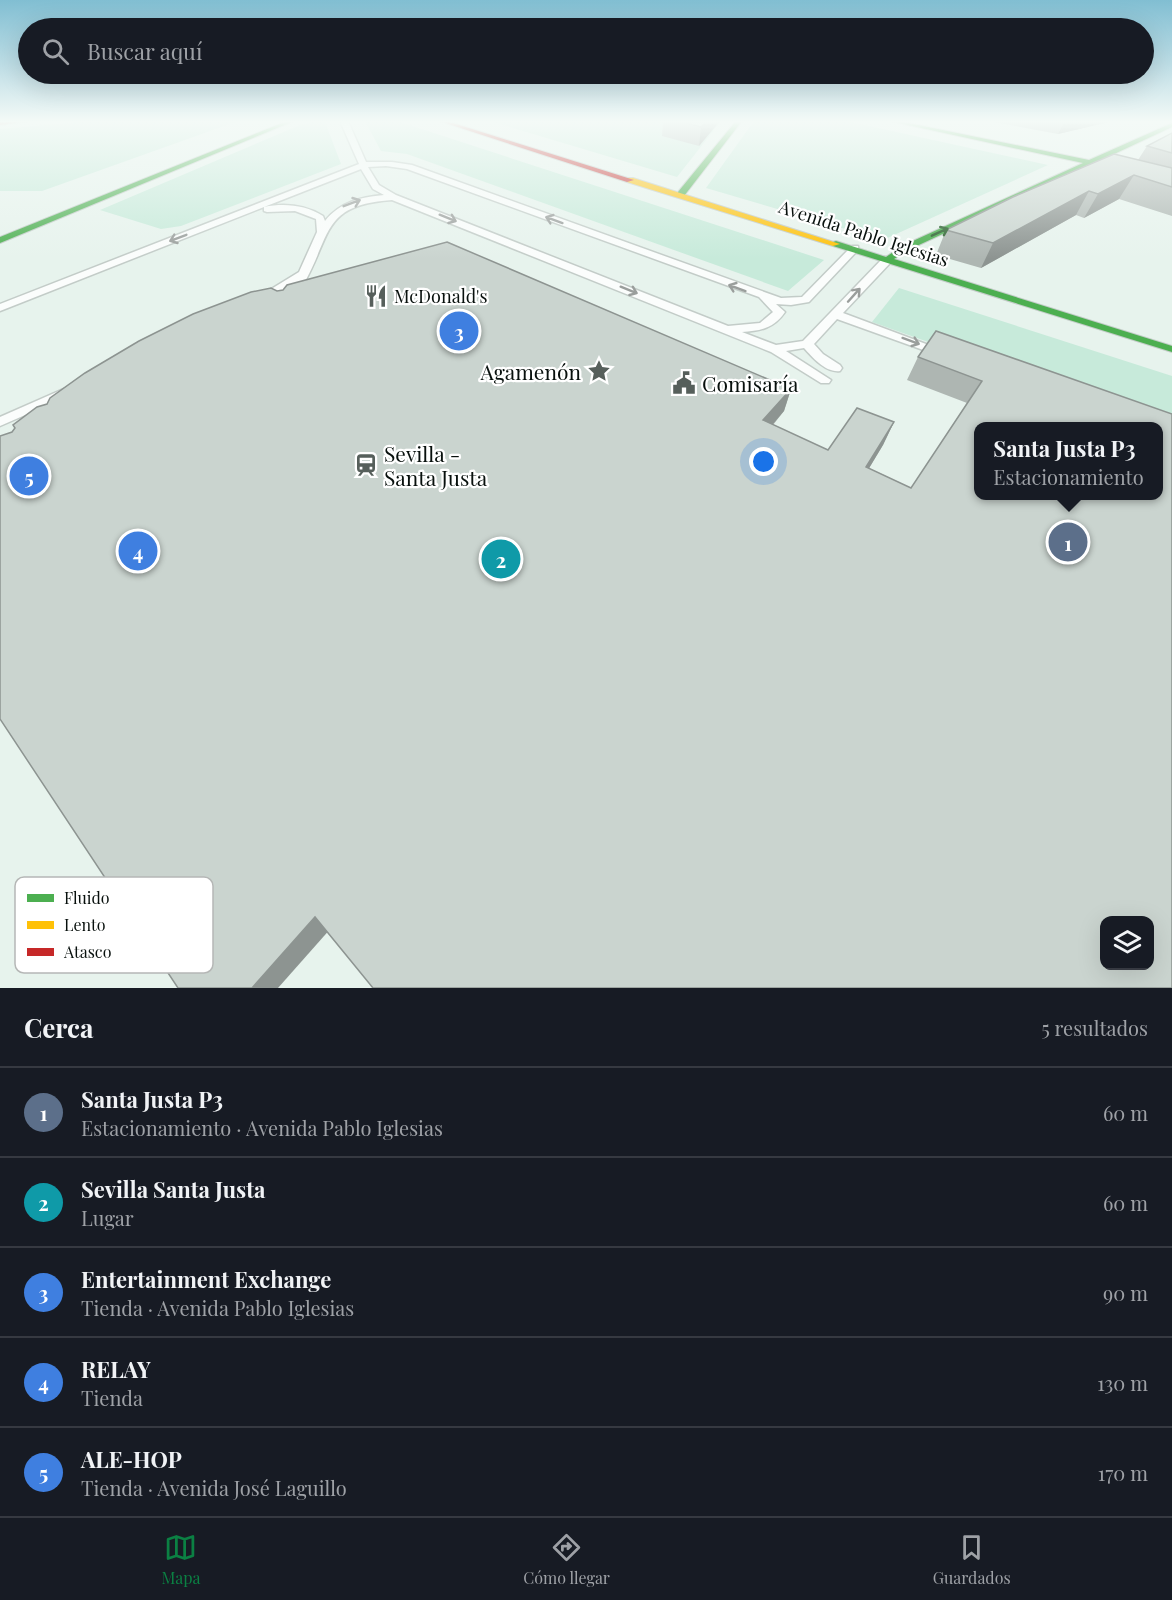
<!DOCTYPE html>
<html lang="es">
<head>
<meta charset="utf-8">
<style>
  :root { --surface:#171b24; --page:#20242c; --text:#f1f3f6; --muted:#9ea1a6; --line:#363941; --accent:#0b8043 }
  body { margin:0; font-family:"Playfair Display",serif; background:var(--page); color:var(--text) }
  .controls { position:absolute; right:18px; bottom:18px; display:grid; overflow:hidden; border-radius:12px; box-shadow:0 6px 24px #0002 }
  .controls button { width:54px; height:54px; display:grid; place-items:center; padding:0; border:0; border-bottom:2px solid var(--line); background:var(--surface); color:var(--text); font:30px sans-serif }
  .you { position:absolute; left:764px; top:462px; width:21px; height:21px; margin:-15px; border:4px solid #fff; border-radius:50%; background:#1a73e8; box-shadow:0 0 0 9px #1a73e833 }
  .badge { display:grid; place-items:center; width:39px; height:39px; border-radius:50%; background:var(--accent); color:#fff; font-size:20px; font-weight:700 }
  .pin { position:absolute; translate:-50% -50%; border:3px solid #fff; box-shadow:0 2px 6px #0006 }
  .popup { position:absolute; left:974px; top:422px; width:189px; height:78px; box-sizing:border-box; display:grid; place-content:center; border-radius:12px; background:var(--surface); filter:drop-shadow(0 2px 4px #0005); font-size:20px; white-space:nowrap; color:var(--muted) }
  .popup b { font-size:22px; color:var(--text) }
  .popup::after { content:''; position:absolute; left:50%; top:100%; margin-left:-12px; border:12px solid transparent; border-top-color:var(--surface) }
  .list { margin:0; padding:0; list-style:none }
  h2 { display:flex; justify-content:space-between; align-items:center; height:78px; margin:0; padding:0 24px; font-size:26px }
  h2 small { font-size:20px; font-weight:400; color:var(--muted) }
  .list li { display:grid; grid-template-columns:39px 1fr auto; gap:18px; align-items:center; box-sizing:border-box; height:90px; padding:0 24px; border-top:2px solid var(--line) }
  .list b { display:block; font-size:22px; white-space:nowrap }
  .list p { margin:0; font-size:20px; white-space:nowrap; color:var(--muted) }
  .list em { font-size:20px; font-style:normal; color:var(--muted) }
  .icon { flex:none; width:33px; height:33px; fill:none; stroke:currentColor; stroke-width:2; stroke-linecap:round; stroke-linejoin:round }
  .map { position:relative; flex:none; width:1172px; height:988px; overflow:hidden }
  .search { position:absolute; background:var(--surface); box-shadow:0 6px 24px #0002; left:18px; right:18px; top:18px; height:66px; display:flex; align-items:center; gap:15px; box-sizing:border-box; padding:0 21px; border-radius:33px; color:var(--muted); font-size:22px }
  .sheet { height:528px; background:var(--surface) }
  nav { display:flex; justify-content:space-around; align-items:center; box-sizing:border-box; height:84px; border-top:2px solid var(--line); background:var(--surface); font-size:16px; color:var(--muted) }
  nav a { display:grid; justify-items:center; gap:3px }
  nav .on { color:var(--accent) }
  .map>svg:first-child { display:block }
</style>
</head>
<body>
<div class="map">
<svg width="1172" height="988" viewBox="0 0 1172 988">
  <rect width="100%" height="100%" fill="#e7f3ed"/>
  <g fill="#c7eada">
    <path d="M92,121h146l-196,70h-42v-62z"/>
    <path d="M365,121h32l427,139 -36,31 -381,-137 -26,-3z"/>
    <path d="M490,121h231l-44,56z"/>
    <path d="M754,121h92l202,44 -165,75 -177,-52z"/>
    <path d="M313,122h12l16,42 -160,62 -20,3 -61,-19 200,-85z"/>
    <path d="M899,288l273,88v53l-300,-107z"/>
  </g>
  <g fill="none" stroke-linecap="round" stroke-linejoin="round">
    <g stroke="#c3ccc8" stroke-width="3">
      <g id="lane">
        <path d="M340,121h8l18,41h26l20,3 369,133 21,-1 50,-51h6v4l-49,52 -18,3 -15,-1 9,8c-11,16 -24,19 -43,20l34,13 27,-4 81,-84h8v4l-49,52 107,40 -6,4 -4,-1 -103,-37 -23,25 9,10 17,11 2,3 -2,3c-14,2 -27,-13 -36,-23l-18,3 45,29 -2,3h-8l-50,-31 -379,-152c-71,5 -60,35 -89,85l-9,-1 -30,17 -4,1 -5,-3 44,-27 18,-40 -1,-13 -21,-8 -28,1 -3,-1v-4l-264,104v-7l359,-140zM386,166l21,3 352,128 14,15 -13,11 -32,3 -332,-131 -17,-10 -11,-18zM361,169l12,20 11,6c-23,2 -44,7 -59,26l-2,-5c-18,-11 -38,-13 -59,-9z"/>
        <path d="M68,387l5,1 1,3 -1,3 -73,32v-9z"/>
      </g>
    </g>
    <g stroke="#c3ccc8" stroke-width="2">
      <g id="fast">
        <path d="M287,121h7l-294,122v-6z"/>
        <path d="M736,121h6l-58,75h-6v-4z"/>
        <path d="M889,121h10l190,39 83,-37v4l-75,35 75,24v4l-81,-25 -183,85 -14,9 278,87v6l-339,-106v-4l3,-1 50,16 16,-11 181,-83z"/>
      </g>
    </g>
    <g stroke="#c3ccc8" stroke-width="2">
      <path id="slow" d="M627,178h6l207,66 -7,2 -206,-64z"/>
    </g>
    <g stroke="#c3ccc8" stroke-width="2">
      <g id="jam">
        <path d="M0,121h30l-30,4z"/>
        <path d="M439,121h8l187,59 -7,2z"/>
      </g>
    </g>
    <use href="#lane" fill="#fbfdfc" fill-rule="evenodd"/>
    <use href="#fast" fill="#4caf50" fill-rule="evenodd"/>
    <use href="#slow" fill="#ffc107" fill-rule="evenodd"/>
    <use href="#jam" fill="#c62828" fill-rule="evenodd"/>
  </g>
  <g fill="#aeb6b2">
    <path d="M663,121h57l-21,25 -37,-10z"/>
    <path d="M988,121h125l-55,13z"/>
    <path d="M1172,133v83l-53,-17 -35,19 -8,-3 -95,53 -45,-13 10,-25 192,-70 9,-14z"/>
    <path d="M277,291l514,98 -7,22 -11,14 55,25 66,-28 -11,23 -14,23 42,20 56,-85 -60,-23 11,-23 254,57v574l-1160,-556 35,-28z"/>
  </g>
  <g fill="#8d9491">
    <path d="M707,121h13l-21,25 2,-19z"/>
    <path d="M1065,121h48l-55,13z"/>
    <path d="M1134,175l-15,24 -35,19 14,-24z"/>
    <path d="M1089,191l-13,24 -95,53 12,-25z"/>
    <path d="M791,389l-7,22 -27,32 6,-23z"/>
    <path d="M894,422l-11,23 -27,45 10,-23z"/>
    <path d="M315,917l17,10 -54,61h-26z"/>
  </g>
  <g fill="#cad4cf" stroke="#8d9491" stroke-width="1.5" fill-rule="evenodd">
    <path d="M677,121h30l-6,6z"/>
    <path d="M1172,133v20l-25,-7z"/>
    <path d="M1114,154l58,14v19l-38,-12 -36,19 -9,-3 -96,52 -47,-13 67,-33z"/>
    <path d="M447,242l344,147 -28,31 65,30 29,-42 37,14 -28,45 45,21 71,-107 -64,-24 18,-26 236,83v574h-799l-58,-71 -63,71h-74l-178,-269v-283l12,-4 3,-4 -2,-3 24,-18 10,-3 3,-6 35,-25 54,-32 54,-27 58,-22 20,-4 6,3 6,-1 4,-5zM978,426h180v69h-180zM1104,921h45v45h-45z"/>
  </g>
  <defs><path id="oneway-shaft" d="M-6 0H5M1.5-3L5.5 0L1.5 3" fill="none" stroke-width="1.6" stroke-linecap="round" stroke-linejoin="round" transform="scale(1.5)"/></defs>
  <g stroke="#9a9e9c">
    <use href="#oneway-shaft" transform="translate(352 203) rotate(-21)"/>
    <use href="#oneway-shaft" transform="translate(448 218) rotate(22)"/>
    <use href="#oneway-shaft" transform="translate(554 220) rotate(-160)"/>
    <use href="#oneway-shaft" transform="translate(178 238) rotate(159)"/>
    <use href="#oneway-shaft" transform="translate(737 288) rotate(-160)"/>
    <use href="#oneway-shaft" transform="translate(629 290) rotate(22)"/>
    <use href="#oneway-shaft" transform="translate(854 295) rotate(-48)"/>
    <use href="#oneway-shaft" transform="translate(911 341) rotate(20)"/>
  </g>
  <use stroke="#2a602e" href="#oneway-shaft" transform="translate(940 232) rotate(-24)"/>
  <linearGradient id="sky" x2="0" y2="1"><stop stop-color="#81bed2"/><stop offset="0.47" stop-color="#f4faf7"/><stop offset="1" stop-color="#f4faf7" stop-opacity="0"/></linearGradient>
  <rect width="1172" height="259" fill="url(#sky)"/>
  <defs>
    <g id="restaurant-bare" transform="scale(1.8)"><path d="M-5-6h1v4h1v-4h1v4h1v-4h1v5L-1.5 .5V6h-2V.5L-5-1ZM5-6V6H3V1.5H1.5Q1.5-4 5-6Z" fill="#565f5b" stroke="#fff" stroke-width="2.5" paint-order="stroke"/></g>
    <g id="sight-bare" transform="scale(1.8)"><path d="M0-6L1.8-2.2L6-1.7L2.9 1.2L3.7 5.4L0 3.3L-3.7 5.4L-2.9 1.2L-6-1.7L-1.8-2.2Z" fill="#565f5b" stroke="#fff" stroke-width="2.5" paint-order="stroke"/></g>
    <g id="civic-bare" transform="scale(1.8)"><path d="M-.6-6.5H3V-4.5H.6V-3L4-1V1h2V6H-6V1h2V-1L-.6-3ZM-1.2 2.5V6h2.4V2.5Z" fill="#565f5b" stroke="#fff" stroke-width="2.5" paint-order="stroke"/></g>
    <g id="station-bare" transform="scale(1.8)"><path d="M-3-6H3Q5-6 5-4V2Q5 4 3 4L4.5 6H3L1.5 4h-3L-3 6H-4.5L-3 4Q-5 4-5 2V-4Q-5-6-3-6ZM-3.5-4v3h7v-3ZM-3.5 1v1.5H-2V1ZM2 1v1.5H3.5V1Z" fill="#565f5b" stroke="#fff" stroke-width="2.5" paint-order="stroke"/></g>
  </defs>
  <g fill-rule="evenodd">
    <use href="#restaurant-bare" x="376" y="296"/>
    <use href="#sight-bare" x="599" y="371"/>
    <use href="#civic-bare" x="684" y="383"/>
    <use href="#station-bare" x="366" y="465"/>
  </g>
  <g text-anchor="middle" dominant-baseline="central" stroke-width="4.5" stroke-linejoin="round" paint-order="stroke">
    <g font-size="18" fill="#08100d" stroke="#fff">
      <text transform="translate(864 233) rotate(18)">Avenida Pablo Iglesias</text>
    </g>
    <g font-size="18" fill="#08100d" stroke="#fff" text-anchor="start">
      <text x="394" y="296">McDonald's</text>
    </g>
    <g font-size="21" fill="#08100d" stroke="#fff" text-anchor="start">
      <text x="581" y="371" text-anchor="end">Agamenón</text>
      <text x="702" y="383">Comisaría</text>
      <text x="384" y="453">Sevilla -<tspan x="384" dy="24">Santa Justa</tspan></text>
    </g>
  </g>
  <rect x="15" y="877" width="198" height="96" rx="9" fill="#fff" stroke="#b5b7b6" stroke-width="1.5"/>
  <rect x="27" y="894" width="27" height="8" fill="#4caf50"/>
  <rect x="27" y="921" width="27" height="8" fill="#ffc107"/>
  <rect x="27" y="948" width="27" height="8" fill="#c62828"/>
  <g font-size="16" fill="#08100d">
    <text x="64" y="904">Fluido</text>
    <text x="64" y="931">Lento</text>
    <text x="64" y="958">Atasco</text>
  </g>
</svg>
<div class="controls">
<button><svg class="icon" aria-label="layers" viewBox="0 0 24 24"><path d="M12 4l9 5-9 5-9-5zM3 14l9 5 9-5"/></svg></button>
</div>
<div class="you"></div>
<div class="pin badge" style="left:1068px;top:542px;background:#5c6f8a">1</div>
<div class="popup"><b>Santa Justa P3</b>Estacionamiento</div>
<div class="pin badge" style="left:501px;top:559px;background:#0f9aa8">2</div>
<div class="pin badge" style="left:459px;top:331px;background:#3f7fe0">3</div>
<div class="pin badge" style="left:138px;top:551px;background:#3f7fe0">4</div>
<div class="pin badge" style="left:29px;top:476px;background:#3f7fe0">5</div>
<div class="search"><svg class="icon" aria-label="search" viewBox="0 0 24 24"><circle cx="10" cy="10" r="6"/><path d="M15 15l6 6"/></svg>Buscar aquí</div>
</div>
<section class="sheet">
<h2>Cerca<small>5 resultados</small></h2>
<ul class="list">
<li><span class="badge" style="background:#5c6f8a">1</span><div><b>Santa Justa P3</b><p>Estacionamiento · Avenida Pablo Iglesias</p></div><em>60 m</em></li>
<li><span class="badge" style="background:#0f9aa8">2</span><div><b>Sevilla Santa Justa</b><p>Lugar</p></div><em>60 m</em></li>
<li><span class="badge" style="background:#3f7fe0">3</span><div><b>Entertainment Exchange</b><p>Tienda · Avenida Pablo Iglesias</p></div><em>90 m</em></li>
<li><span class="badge" style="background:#3f7fe0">4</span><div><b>RELAY</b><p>Tienda</p></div><em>130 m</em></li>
<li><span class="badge" style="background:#3f7fe0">5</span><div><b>ALE-HOP</b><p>Tienda · Avenida José Laguillo</p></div><em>170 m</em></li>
</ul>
</section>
<nav>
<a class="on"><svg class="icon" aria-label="map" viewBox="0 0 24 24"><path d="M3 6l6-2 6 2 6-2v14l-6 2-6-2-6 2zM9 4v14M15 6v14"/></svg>Mapa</a>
<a><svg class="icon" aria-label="directions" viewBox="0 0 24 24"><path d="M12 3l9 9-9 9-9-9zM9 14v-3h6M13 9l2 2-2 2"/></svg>Cómo llegar</a>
<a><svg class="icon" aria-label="saved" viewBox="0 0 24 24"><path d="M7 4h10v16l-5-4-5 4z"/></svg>Guardados</a>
</nav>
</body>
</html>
